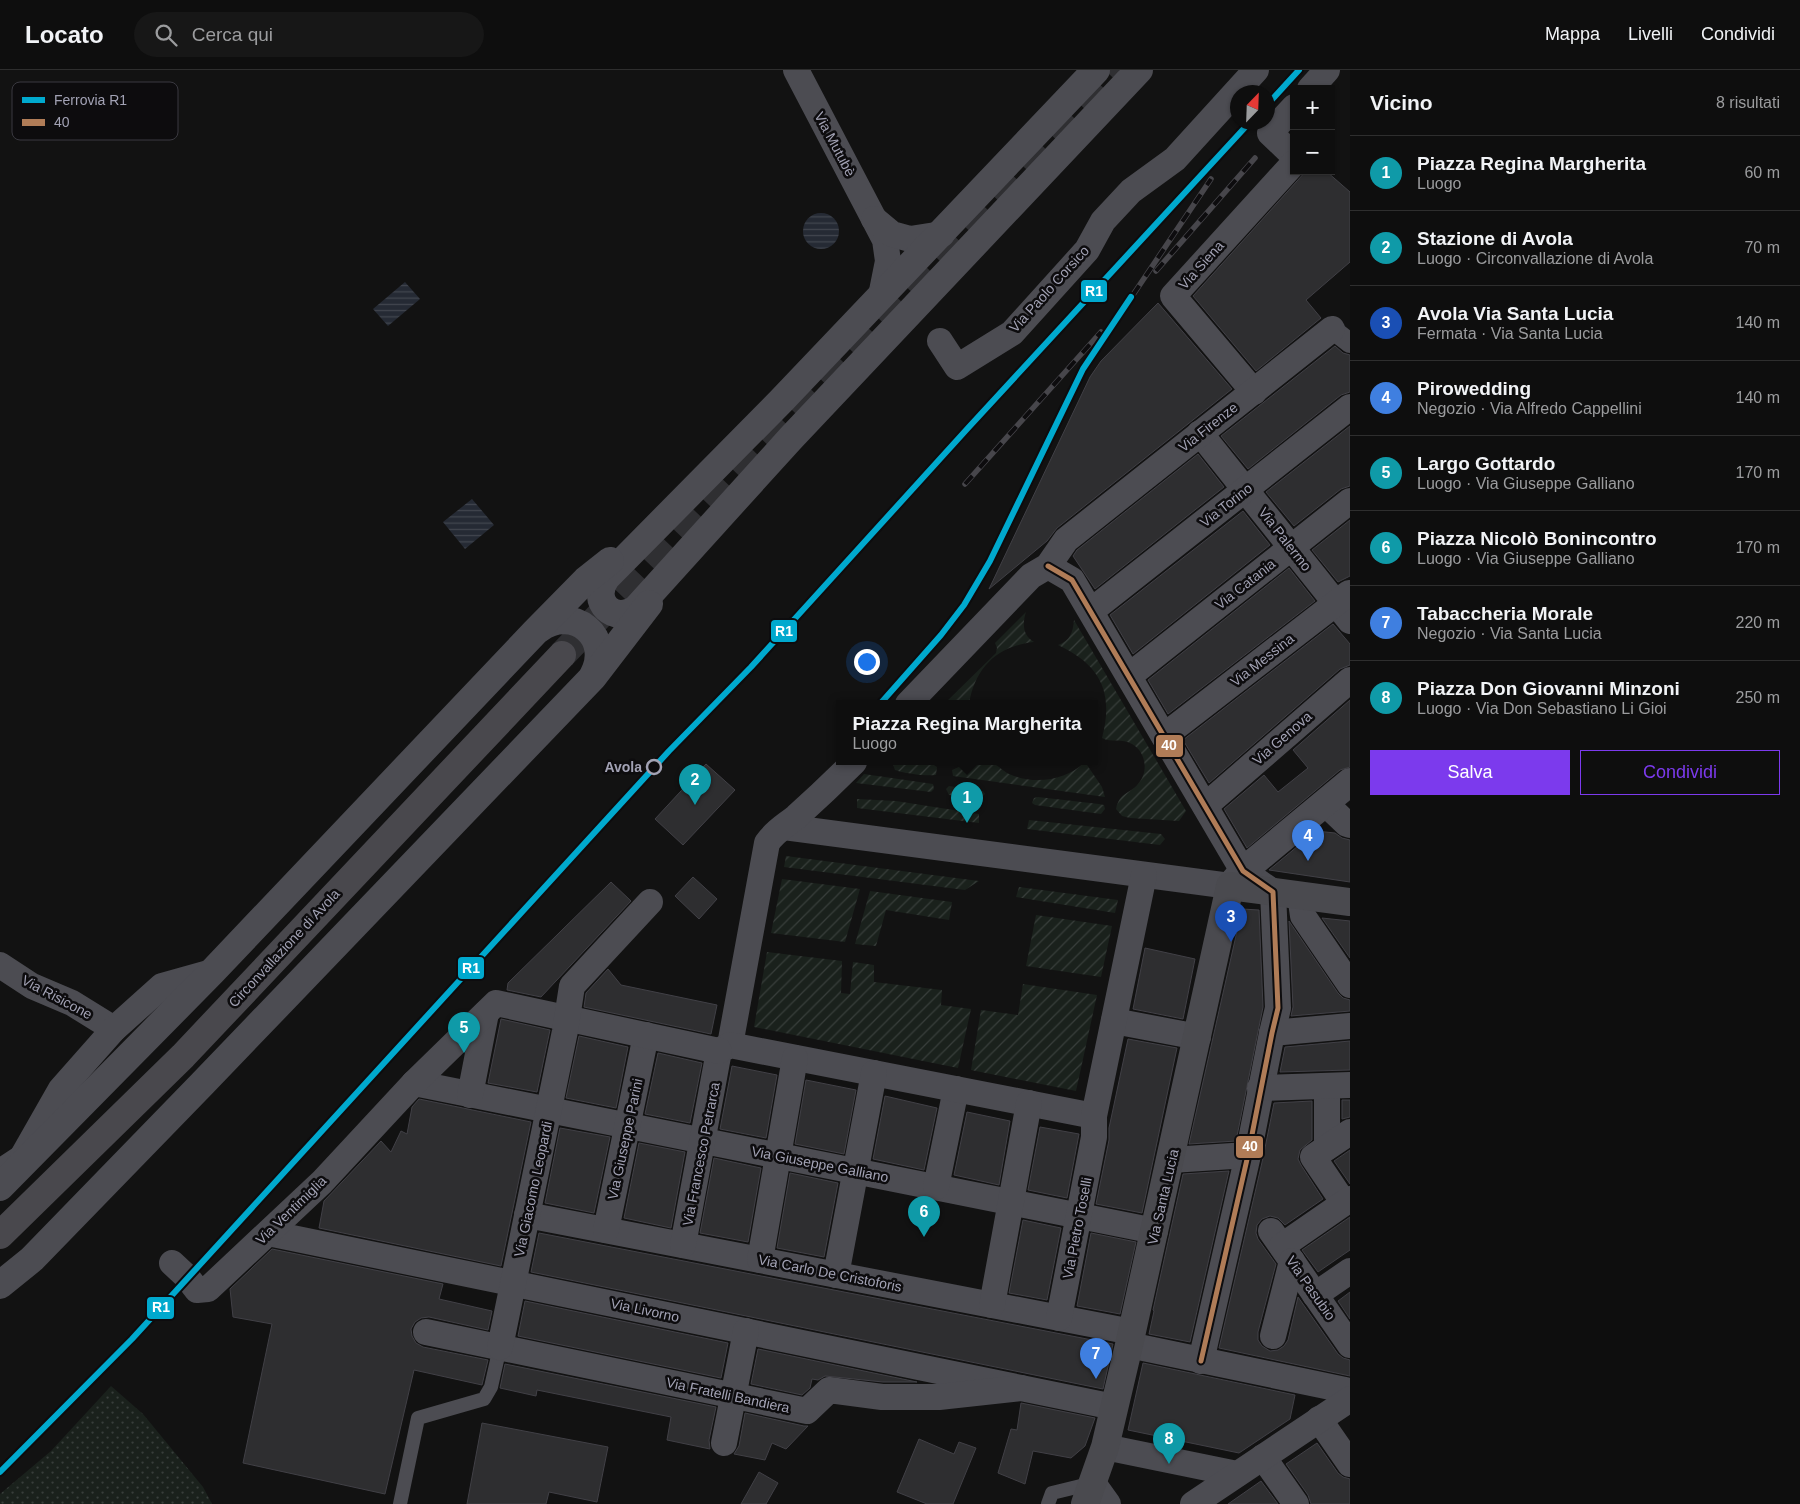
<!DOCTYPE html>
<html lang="it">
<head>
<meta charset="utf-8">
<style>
  :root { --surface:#0e0e0e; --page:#171717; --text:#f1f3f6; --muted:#9b9c9e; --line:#2e2e2e; --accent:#7c3aed }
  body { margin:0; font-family:Arial,sans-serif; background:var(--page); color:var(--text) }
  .controls { position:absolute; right:15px; top:15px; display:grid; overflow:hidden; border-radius:0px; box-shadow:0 1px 4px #0004 }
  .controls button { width:45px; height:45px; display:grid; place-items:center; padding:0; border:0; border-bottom:1px solid var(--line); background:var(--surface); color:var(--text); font:25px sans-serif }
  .compass { position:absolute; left:1230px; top:15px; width:45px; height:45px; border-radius:50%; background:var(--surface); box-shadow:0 1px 4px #0004; rotate:23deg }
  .you { position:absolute; left:866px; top:591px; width:18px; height:18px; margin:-12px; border:4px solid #fff; border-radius:50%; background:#1a73e8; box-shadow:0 0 0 8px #1a73e833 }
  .badge { display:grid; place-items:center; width:32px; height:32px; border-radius:50%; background:var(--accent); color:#fff; font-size:16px; font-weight:700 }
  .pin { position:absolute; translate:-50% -41px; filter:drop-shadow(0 1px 2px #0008) }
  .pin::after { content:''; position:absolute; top:26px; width:18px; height:15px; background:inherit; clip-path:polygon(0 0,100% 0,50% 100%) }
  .popup { position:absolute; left:836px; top:630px; width:262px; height:65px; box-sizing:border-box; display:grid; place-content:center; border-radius:0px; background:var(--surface); filter:drop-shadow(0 1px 4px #0005); font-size:16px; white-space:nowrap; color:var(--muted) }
  .popup b { font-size:19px; color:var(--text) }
  .popup::after { content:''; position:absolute; left:50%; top:100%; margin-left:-10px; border:10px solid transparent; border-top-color:var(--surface) }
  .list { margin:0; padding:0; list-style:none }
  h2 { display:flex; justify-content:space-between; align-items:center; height:65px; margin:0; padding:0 20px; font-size:21px }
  h2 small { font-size:16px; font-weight:400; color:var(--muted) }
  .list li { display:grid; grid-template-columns:32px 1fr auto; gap:15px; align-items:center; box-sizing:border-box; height:75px; padding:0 20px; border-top:1px solid var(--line) }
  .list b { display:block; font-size:19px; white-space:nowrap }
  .list p { margin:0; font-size:16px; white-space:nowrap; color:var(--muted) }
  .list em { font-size:16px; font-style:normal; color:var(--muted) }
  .actions { display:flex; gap:10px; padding:15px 20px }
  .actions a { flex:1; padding:11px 0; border:1px solid var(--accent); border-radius:0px; text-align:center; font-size:18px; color:var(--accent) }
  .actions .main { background:var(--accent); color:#fff }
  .icon { flex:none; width:28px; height:28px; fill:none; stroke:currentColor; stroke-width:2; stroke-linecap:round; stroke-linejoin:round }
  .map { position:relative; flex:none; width:1350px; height:1434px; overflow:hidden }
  header { display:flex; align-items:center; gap:30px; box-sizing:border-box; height:70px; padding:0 25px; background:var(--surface); border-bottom:1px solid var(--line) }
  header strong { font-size:24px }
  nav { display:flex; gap:28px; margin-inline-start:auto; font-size:18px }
  .search { width:350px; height:45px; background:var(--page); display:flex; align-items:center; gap:12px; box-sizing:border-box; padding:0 18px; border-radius:28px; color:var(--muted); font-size:19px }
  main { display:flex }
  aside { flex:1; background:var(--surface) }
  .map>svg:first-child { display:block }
</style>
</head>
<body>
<header>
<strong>Locato</strong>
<div class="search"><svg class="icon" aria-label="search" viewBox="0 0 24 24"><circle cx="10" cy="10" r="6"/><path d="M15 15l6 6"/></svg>Cerca qui</div>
<nav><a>Mappa</a><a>Livelli</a><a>Condividi</a></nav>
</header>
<main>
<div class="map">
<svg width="1350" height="1434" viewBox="0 0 1350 1434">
  <defs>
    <pattern id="grass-dots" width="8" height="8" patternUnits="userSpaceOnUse" patternTransform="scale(1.25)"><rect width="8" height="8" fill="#1a211c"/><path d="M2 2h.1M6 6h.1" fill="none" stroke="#383e3b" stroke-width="1.8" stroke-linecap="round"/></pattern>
    <pattern id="garden-furrows" width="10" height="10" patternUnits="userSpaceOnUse" patternTransform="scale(1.25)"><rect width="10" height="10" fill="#1a211c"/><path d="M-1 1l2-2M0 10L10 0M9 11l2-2" fill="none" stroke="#383e3b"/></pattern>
    <pattern id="water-rules" width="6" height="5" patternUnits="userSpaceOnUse" patternTransform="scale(1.25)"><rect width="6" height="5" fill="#252a34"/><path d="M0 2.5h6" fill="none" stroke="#42464f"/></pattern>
  </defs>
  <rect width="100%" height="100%" fill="#121212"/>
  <path fill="url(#grass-dots)" d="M111,1316l32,28 60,73 9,17h-212v-10l51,-43z"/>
  <g fill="url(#garden-furrows)">
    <path d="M1026,542c-4,12 -3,24 8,30 -37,4 -59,26 -65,62h-25l52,-51 1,-5 -2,-5z"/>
    <path d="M1074,550l112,191 -7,10 -49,-3 -8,-2 -6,-7c4,-18 13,-14 22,-25 11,-12 8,-32 -6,-40 -10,-6 -21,-1 -30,-6 12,-45 -1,-73 -44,-93 12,-4 15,-13 16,-25z"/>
    <path d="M892,692h37l8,5 -1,8c-12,1 -29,-1 -41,-5z"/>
    <path d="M966,692c7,0 16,-2 23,0 7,1 14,9 20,12 25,11 56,7 76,-12l17,25 3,10 -152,-21 -1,-6 11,-5z"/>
    <path d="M864,704l69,10 1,5 -3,3 -75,-9z"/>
    <path d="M949,716l34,5 2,3 -5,5 -31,-4 -3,-6z"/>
    <path d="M1038,727l61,7 5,1 1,4 -4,5 -66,-9 -3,-2 2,-5z"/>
    <path d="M857,729l39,2 83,13v9l-122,-15z"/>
    <path d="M1029,750l132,14 4,5 -5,6 -133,-16z"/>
    <path d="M786,786l193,25 -14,9 -181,-23z"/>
    <path d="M782,809l78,10 -15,53 -74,-9z"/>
    <path d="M1019,817l99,13 -3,13 -99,-16z"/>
    <path d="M870,821l82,11 -3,18 -63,-10 -10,36 -21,-2z"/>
    <path d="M1036,845l76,11 -11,51 -75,-11z"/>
    <path d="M767,882l75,9 -1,32 9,1 3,-32 21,3v17l68,8 -1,15 30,4 -13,59 -204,-41z"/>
    <path d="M1023,914l74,11 -21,96 -105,-21 10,-60 37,5z"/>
  </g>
  <g fill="url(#water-rules)">
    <circle cx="821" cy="161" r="18"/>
    <path d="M405,212l15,17 -32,27 -15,-17z"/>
    <path d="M472,429l22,26 -29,24 -22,-27z"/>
  </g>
  <g fill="#2e2e30" stroke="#414046">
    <path d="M1306,101h20l24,21v70l-44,38 15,18 -65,53 -63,-75z"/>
    <path d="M1158,233l74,86 -175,139 -10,13 -58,48 101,-212 11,-16z"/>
    <path d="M1335,276l8,7 7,2v37l-9,3 -93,74 -27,-33z"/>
    <path d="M1350,356v60l-9,3 -47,37 -28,-34z"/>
    <path d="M1198,384l26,33 -129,102 -22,-33 4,-6z"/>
    <path d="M1243,441l27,34 -137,109 -23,-39z"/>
    <path d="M1350,450v56l-12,6 -26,-32z"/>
    <path d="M1289,498l26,33 -147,113 -20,-34z"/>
    <path d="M1333,554l17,20v21l-10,4 -131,114 -26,-43z"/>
    <path d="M1350,630v67l-10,3 -93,78 -23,-39 40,-34 14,17 30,-24 -15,-18z"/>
    <path d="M706,694l29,26 -52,55 -28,-26z"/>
    <path d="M1316,761l19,2 7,5 8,2v42l-81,-12z"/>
    <path d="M693,807l24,22 -18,20 -24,-23z"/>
    <path d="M611,812l20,19 -90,96 -34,-7 1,-7z"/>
    <path d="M1242,839l17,1 4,97 -27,134 -47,3z"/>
    <path d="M1322,848l28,3v37z"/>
    <path d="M1289,851l49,72 5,5 7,2v11l-59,5 2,-9z"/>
    <path d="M1145,878l50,11 -12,60 -50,-10z"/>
    <path d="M608,899l13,16 96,20 -6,29 -127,-27 2,-14z"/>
    <path d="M501,949l49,11 -13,62 -49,-9z"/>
    <path d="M579,966l49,11 -12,61 -50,-10z"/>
    <path d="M1128,969l49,9 -35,165 -46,-9 13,-64v-12z"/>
    <path d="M1350,971v29l-70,2 5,-25z"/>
    <path d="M658,983l44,10 -12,60 -45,-9z"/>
    <path d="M732,996l45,9 -11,63 -46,-9z"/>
    <path d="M806,1010l50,10 -12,64 -49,-10z"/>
    <path d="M885,1026l52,12 -13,62 -51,-11z"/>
    <path d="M419,1029l112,23 -30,144 -182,-38 5,-27 57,-60 10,11 10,-21 6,3 5,-27z"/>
    <path d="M1342,1030h8v17l-8,2z"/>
    <path d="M1312,1031v39l-12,10 -2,9 3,6 22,34 -38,26 -7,-7 -8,-2 -8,3 -5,6 -1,8 2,6 18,25 -18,68v8l4,6 8,5 8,-1 6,-4 4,-6 10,-43 40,57 5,4 7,2v16l-131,-28 44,-190 11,-55z"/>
    <path d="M967,1042l43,9 -11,64 -45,-10z"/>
    <path d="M1040,1057l39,7 -12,64 -39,-8z"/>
    <path d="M560,1058l50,9 -16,76 -49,-10z"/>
    <path d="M639,1073l46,9 -14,76 -47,-10z"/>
    <path d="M1350,1080v34l-16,-23z"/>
    <path d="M714,1088l47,10 -13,74 -48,-9z"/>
    <path d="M1229,1101l-39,171 -41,-8 5,-23 -1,-1 30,-136z"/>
    <path d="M790,1103l48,10 -14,74 -47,-9z"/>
    <path d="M1350,1147v33l-32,22 -16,-22z"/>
    <path d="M1023,1150l38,8 -14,72 -38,-7z"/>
    <path d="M539,1163l574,111 -10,45 -572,-117z"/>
    <path d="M1091,1163l45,9 -16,72 -43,-8z"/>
    <path d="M272,1179l171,35 -4,15 53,12 -4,19 -59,-13 -8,1 -6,4 -4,7 1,7 4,7 7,4 65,13 -6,25 -68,-15 -29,124 -142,-31 29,-139 -39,-7 -3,-28z"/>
    <path d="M1350,1222v27l-12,-18z"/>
    <path d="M525,1231l203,42 -7,35 -203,-42z"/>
    <path d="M758,1279l159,33h-34l-58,-6 -7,4 -6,-1 -2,9 -8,7 -51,-11z"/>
    <path d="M1143,1293l152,32 -5,24 -51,34 -111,-23z"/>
    <path d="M505,1294l211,43 -7,33 1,9 -43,-9 4,-23 -134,-27 -1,6 -36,-8z"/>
    <path d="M1021,1333l74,15 -10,28 -14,12 -38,-7 -8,33 -27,-11 13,-44 6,1z"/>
    <path d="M745,1343l59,13h4l-22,23 -14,-6 -7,17 -31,-6 5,-8z"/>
    <path d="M482,1353l126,24 -11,55 -48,-10 -3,12h-79z"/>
    <path d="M919,1369l35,15 5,-12 17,6 -23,56h-26l-30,-12z"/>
    <path d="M1317,1373l21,30 5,4 7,2v25h-39l-3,-9 -22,-31z"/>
    <path d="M759,1402l19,11 -12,21h-25z"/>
    <path d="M1261,1411l17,23h-50z"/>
  </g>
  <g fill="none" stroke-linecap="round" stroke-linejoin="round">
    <path stroke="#2f2f32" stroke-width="28" stroke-dasharray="28 14" stroke-linecap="butt" d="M562,585l557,-585"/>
    <g stroke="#4c4c52" stroke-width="14">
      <path d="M0,1095l24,-16"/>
      <path d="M400,1434l18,-86 66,-19 7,-12 9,-40"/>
      <path d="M1048,1434l4,-11 41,-10"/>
    </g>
    <path stroke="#4c4c52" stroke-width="20" d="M1332,259l18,14"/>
    <g stroke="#4c4c52" stroke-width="26">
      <path d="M796,0l89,170 3,21 -7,35"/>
      <path d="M1310,19l17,-19"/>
      <path d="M1294,37l-24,26 24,23"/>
      <path d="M874,149l18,15 18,5 32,-5"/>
      <path d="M940,271l17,26 55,-34 75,-83 16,-29 28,-30 44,-32 81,-89"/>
      <path d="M1254,322l-81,-96 121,-133"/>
      <path d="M1200,363l150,188"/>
      <path d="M1048,496l24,14 171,291 30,21 5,116 -6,25 -24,122 -47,206"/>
      <path d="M1091,541l259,-204"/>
      <path d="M1129,606l221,-175"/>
      <path d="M908,634l123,-128 17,-10 18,-26 266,-211"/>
      <path d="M1164,666l185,-143"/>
      <path d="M1325,733l22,21 3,1"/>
      <path d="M1205,736l145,-126"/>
      <path d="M784,757l446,59"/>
      <path d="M1300,825l3,21 47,69"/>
      <path d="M0,895l32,21 40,17 42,26"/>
      <path d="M1114,951l84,16"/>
      <path d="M1272,963l78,-7"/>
      <path d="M730,975l37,-202c8,-12 18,-17 29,-26 20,-18 39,-36 58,-55"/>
      <path d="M414,1013l741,148"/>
      <path d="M1327,1016v61"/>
      <path d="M1260,1018l90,-3"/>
      <path d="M470,1025l16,-82"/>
      <path d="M1171,1090l77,-5"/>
      <path d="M20,1091l41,-72 53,-60 48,-43 50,-14"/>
      <path d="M936,1117l20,-98"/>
      <path d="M1344,1133l-31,-46 37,-25"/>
      <path d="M527,1145l605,117"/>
      <path d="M606,1160l40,-195"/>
      <path d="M1271,1161l79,114"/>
      <path d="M268,1163l753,155"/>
      <path d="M683,1175l36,-194 11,-6 364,71"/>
      <path d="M1282,1176l68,-47"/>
      <path d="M760,1190l35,-202"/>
      <path d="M172,1193l15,14 10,13 11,-1 114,-107 92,-99 82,-80 223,48"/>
      <path d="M836,1205l38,-202"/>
      <path d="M1315,1225l35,-24"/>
      <path d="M992,1235l37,-202"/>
      <path d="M1059,1248l35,-181v-21l50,-241"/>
      <path d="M426,1262l381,79 22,-21 53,7h57l82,-9 93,19"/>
      <path d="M1273,1266l19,-75"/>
      <path d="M1129,1275l221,46"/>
      <path d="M500,1277l65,-316 7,-45 78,-84"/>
      <path d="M1319,1349l31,45"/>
      <path d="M724,1373l22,-112"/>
      <path d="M1105,1377l132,27"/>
      <path d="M1263,1387l33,47"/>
      <path d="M1093,1413l15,21"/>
      <path d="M1193,1434l157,-105"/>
    </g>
    <g stroke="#4c4c52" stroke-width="28">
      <path d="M1096,0l-315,331 -175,177c-16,24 8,47 31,30l154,-170 348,-368"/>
      <path d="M539,559c34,-25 75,8 54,47"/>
      <path d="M1230,816l13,-15 107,-89"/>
      <path d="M0,1117l212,-215 323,-340 51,-52 24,-19"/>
      <path d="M0,1215l32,-26 171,-176 390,-406 56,-73"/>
    </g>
    <path stroke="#4a4a4f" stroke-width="28" d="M1085,1434l20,-57 24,-102 101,-459 120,16"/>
    <path stroke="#49484d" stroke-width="28" d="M0,1165l183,-179 379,-401"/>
    <g stroke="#47464b" stroke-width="5.5">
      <g id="rail">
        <path d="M1156,201l99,-113"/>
        <path d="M965,414l136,-152"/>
        <path d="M880,634l61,-69 23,-30 26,-44 93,-192 128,-190"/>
      </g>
    </g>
    <use href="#rail" stroke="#0d0c0e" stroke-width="4" stroke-dasharray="11" stroke-linecap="butt"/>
    <g stroke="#0d0c0e" stroke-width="9">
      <path id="bus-1" d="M1048,496l24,14 171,291 30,21 5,116 -6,25 -24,122 -47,206"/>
    </g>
    <use href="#bus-1" stroke="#b07c57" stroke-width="5"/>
    <g stroke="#0d0c0e" stroke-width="10">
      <g id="rail-1">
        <path d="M1268,34l31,-34"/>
        <path d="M880,634l61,-69 23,-30 26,-44 93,-192 48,-72"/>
        <path d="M0,1402l132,-133 537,-588 82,-84 217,-239 282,-306"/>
      </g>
    </g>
    <use href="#rail-1" stroke="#00a9ce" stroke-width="6"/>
  </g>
  <circle fill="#0d0c0e" stroke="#a2a2b4" stroke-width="2.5" cx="654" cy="697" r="7"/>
  <g text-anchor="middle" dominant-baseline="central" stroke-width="5" stroke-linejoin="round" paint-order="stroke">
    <g font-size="14" fill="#a2a2b4" stroke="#0d0c0e">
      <text transform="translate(835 74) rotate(62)">Via Mutubè</text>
      <text transform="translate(1201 195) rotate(-48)">Via Siena</text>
      <text transform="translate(1049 219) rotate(-48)">Via Paolo Corsico</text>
      <text transform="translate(1208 357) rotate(-38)">Via Firenze</text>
      <text transform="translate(1226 435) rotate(-38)">Via Torino</text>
      <text transform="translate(1285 469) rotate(52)">Via Palermo</text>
      <text transform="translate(1245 514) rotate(-38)">Via Catania</text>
      <text transform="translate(1262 590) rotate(-38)">Via Messina</text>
      <text transform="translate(1282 668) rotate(-41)">Via Genova</text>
      <text transform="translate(284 878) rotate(-47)">Circonvallazione di Avola</text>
      <text transform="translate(57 927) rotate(28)">Via Risicone</text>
      <text transform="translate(625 1069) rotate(-78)">Via Giuseppe Parini</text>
      <text transform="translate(701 1084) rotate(-79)">Via Francesco Petrarca</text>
      <text transform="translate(820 1094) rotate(11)">Via Giuseppe Galliano</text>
      <text transform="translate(533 1119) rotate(-78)">Via Giacomo Leopardi</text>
      <text transform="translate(1163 1127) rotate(-77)">Via Santa Lucia</text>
      <text transform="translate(291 1140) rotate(-44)">Via Ventimiglia</text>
      <text transform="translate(1077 1158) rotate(-79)">Via Pietro Toselli</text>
      <text transform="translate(830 1203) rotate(11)">Via Carlo De Cristoforis</text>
      <text transform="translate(1311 1218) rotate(55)">Via Pasubio</text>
      <text transform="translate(645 1240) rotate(12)">Via Livorno</text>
      <text transform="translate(728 1325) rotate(12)">Via Fratelli Bandiera</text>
    </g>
    <g font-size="14" font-weight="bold" fill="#a2a2b4" stroke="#0d0c0e" text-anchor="end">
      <text x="642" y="697">Avola</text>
    </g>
  </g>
  <rect x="12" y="12" width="166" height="58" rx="8" fill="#0d0c0e" stroke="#3a3940" stroke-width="1"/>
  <rect x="22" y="27" width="23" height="6" fill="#00a9ce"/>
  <rect x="22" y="49" width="23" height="7" fill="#b07c57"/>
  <g font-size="14" fill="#a2a2b4">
    <text x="54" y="35">Ferrovia R1</text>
    <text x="54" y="57">40</text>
  </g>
  <g stroke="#0d0c0e" stroke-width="2">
    <rect x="1080" y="209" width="28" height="24" rx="5" fill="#00a9ce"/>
    <rect x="770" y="549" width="28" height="24" rx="5" fill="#00a9ce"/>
    <rect x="1155" y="664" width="29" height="24" rx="5" fill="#b07c57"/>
    <rect x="457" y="886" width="28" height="24" rx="5" fill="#00a9ce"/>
    <rect x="1235" y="1065" width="29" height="24" rx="5" fill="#b07c57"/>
    <rect x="146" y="1226" width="29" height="24" rx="5" fill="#00a9ce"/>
  </g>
  <g font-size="14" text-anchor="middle" font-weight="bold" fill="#fff">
    <text x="1094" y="226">R1</text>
    <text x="784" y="566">R1</text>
    <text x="1169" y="680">40</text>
    <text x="471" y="903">R1</text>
    <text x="1250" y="1081">40</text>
    <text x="161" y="1242">R1</text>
  </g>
</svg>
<div class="controls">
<button>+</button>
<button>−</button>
</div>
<svg class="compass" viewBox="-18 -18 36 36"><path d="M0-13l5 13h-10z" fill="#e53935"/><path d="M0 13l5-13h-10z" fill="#9b9c9e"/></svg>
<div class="you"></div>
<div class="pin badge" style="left:967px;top:753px;background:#0f9aa8">1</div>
<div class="popup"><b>Piazza Regina Margherita</b>Luogo</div>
<div class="pin badge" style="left:695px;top:735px;background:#0f9aa8">2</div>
<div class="pin badge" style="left:1231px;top:872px;background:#1a4fb4">3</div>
<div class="pin badge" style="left:1308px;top:791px;background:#3f7fe0">4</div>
<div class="pin badge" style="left:464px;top:983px;background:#0f9aa8">5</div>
<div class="pin badge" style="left:924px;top:1167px;background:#0f9aa8">6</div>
<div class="pin badge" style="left:1096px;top:1309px;background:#3f7fe0">7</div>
<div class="pin badge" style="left:1169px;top:1394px;background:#0f9aa8">8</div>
</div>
<aside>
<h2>Vicino<small>8 risultati</small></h2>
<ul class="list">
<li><span class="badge" style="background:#0f9aa8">1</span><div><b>Piazza Regina Margherita</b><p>Luogo</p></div><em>60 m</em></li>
<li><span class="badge" style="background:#0f9aa8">2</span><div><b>Stazione di Avola</b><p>Luogo · Circonvallazione di Avola</p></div><em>70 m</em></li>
<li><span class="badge" style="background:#1a4fb4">3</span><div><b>Avola Via Santa Lucia</b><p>Fermata · Via Santa Lucia</p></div><em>140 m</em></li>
<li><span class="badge" style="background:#3f7fe0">4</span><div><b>Pirowedding</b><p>Negozio · Via Alfredo Cappellini</p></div><em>140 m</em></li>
<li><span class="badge" style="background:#0f9aa8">5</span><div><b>Largo Gottardo</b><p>Luogo · Via Giuseppe Galliano</p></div><em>170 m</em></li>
<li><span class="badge" style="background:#0f9aa8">6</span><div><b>Piazza Nicolò Bonincontro</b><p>Luogo · Via Giuseppe Galliano</p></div><em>170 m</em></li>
<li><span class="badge" style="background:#3f7fe0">7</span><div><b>Tabaccheria Morale</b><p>Negozio · Via Santa Lucia</p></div><em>220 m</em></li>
<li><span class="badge" style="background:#0f9aa8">8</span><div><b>Piazza Don Giovanni Minzoni</b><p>Luogo · Via Don Sebastiano Li Gioi</p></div><em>250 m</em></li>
</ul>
<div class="actions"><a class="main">Salva</a><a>Condividi</a></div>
</aside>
</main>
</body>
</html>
